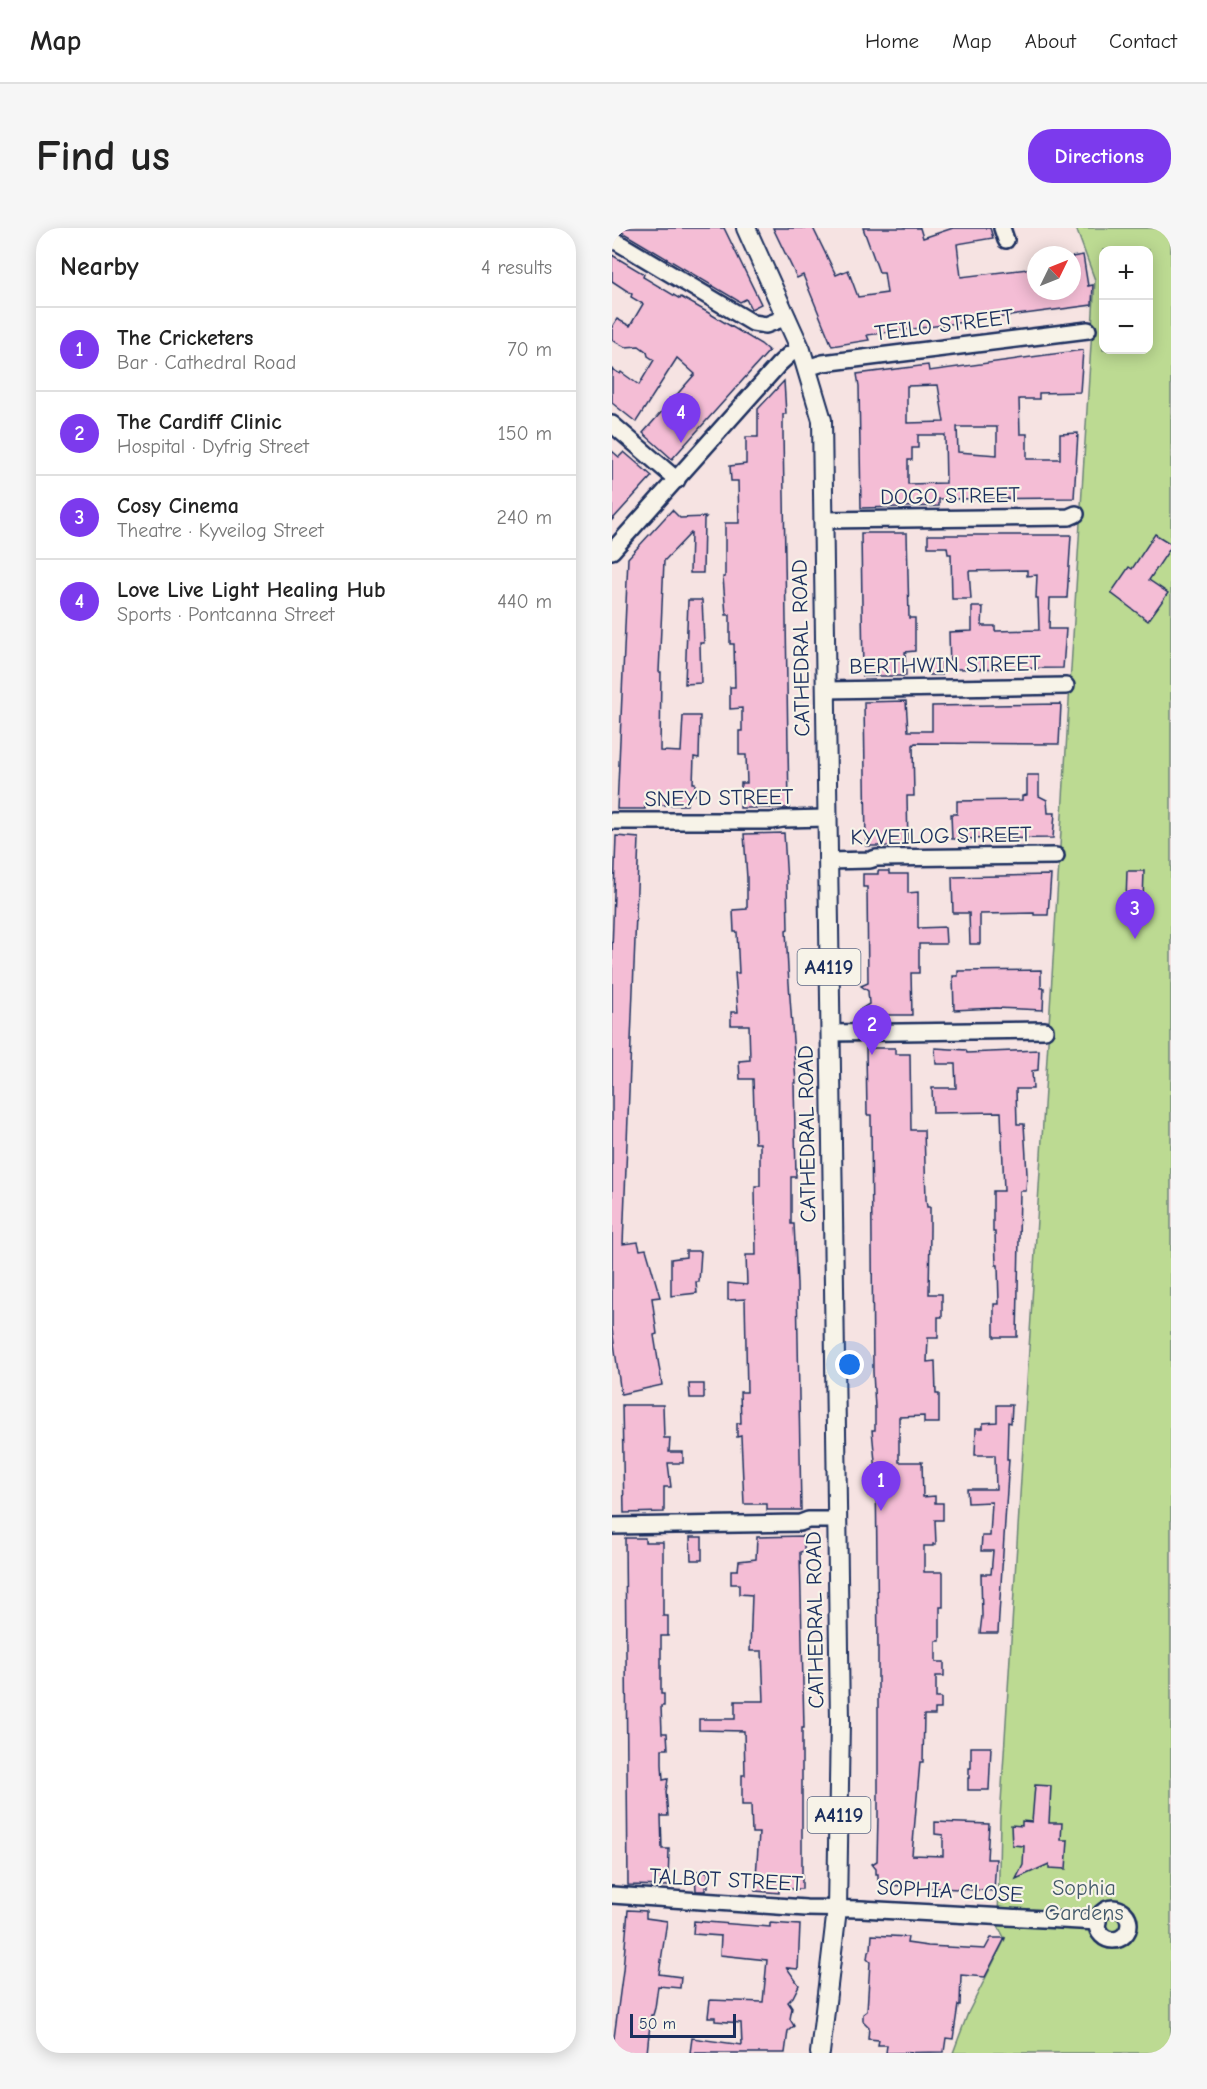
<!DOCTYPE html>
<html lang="en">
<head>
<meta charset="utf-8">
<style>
  :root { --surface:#fff; --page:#f6f6f6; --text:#222; --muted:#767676; --line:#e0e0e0; --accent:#7c3aed }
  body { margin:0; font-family:"Comic Neue",sans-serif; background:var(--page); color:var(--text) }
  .controls { position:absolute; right:18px; top:18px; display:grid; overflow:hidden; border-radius:12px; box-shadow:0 3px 15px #0003 }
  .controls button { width:54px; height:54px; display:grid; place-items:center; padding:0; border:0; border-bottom:2px solid var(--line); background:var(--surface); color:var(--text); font:30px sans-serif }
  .compass { position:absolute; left:415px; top:18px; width:54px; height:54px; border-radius:50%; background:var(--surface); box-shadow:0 3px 15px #0003; rotate:47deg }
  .scale { position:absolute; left:18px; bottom:15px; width:106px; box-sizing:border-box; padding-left:6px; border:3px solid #1b2f5e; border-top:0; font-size:16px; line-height:21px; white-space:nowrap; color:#1b2f5e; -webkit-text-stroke:4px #f7f3e8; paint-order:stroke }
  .you { position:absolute; left:238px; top:1137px; width:21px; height:21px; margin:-15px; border:4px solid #fff; border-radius:50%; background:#1a73e8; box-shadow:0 0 0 9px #1a73e833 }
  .badge { display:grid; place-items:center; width:39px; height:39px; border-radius:50%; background:var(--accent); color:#fff; font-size:20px; font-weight:700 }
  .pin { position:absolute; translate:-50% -50px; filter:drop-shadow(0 2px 3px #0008) }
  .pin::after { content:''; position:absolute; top:32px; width:21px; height:18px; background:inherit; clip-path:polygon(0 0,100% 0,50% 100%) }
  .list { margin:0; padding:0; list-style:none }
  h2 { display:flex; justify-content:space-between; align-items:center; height:78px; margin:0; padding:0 24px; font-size:26px }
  h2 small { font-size:20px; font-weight:400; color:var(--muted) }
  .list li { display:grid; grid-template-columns:39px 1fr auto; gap:18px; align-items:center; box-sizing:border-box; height:84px; padding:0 24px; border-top:2px solid var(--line) }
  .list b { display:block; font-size:22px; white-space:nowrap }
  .list p { margin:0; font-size:20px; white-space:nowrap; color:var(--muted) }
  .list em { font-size:20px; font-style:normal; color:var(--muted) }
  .map { position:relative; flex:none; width:559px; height:1825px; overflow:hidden; border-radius:24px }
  header { display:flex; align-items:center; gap:36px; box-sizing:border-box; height:84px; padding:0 30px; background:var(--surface); border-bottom:2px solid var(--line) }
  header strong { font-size:28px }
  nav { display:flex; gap:33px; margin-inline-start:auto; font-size:21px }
  .intro { display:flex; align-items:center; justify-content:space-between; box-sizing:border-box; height:144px; padding:0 36px }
  h1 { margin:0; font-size:42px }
  .button { padding:15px 27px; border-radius:24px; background:var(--accent); color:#fff; font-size:21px; font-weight:700 }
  main { display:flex; gap:36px; padding:0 36px }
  aside { flex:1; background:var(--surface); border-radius:24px; box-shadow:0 3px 15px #0003 }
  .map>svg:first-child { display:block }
</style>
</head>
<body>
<header>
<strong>Map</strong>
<nav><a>Home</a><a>Map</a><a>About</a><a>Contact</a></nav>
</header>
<div class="intro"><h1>Find us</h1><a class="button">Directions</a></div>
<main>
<aside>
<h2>Nearby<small>4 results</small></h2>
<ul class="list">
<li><span class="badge">1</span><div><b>The Cricketers</b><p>Bar · Cathedral Road</p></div><em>70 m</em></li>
<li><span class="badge">2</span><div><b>The Cardiff Clinic</b><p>Hospital · Dyfrig Street</p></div><em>150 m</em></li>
<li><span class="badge">3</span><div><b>Cosy Cinema</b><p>Theatre · Kyveilog Street</p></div><em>240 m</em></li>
<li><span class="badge">4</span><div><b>Love Live Light Healing Hub</b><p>Sports · Pontcanna Street</p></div><em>440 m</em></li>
</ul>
</aside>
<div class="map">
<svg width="559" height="1825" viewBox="0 0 559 1825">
  <rect width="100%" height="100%" fill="#f6e3e2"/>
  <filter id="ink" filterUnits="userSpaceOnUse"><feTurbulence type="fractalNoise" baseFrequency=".0167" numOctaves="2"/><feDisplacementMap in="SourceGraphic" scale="12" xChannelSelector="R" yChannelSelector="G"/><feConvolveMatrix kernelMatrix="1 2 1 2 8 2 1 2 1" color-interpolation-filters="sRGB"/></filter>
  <g filter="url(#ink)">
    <path fill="#bcda92" stroke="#6c8478" stroke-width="1.5" fill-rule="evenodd" d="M464,0h95v1825h-218l15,-40 37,-74 -7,-13 2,-107 95,-1539zM491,22h45v100h-45z"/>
    <g fill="#f4bdd5" stroke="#1b2f5e" stroke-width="1.5" fill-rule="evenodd">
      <path d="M3,0h109l37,76 -10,5 -5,-10 -6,3z"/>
      <path d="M161,0h40l23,47 12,-5 10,27 29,-4 -3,-21h-5l-16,-44h57l3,10 30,-10h37l3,10 -36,6 4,33 75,-9v23h36v-34l11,-2 5,31 5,-1 -1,20 -225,30 2,5 -37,6 -29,-71 -6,3z"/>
      <path d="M0,27l32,19 -1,3 37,22 1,-2 26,15 54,32 8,7 -97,108 -29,-26 52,-59 -18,-16 -41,64 -24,-19v-34l8,5 1,-2 18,13 15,-25 -6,-4 -1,-4 -8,-6 -14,1 -13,-7v-13l5,-8 13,7 13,-22 -12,-7 1,-3 -20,-13z"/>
      <path d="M471,122l-3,42 -41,1v6h-20l1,35h7v25h33v-25l18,-1 -4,65 -135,1v7l-78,2 -2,-122 -2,-12 71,-9 1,6zM326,157l6,37 -37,1v-37zM345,199h40v28l-39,-3zM306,207h27l1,48 -38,1v-24h4v-12h6z"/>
      <path d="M172,153l2,33h-3v19l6,375h-49l1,-25h6l-1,-28h-7v-24h3v-23l-12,1v-22h5l-1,-43h-4v-29h-4l-3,-38h2v-54h14l-1,-42h-7l-1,-15 16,-2v-27h12v-28z"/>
      <path d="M0,223l7,6 5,-5 28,24 -40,44z"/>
      <path d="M60,282l8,8 26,-1 -2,2 -1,54h-13l1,-40 -27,28 -5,111h2l-1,79 21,1 2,-36h17l-1,42 -5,-1 -1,26h2v12h-7l-1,10h-42v4h-28l11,-251z"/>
      <path d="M249,305h46l2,85h6v33l-10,1 1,24h-43z"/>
      <path d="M543,306l16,10v3l-22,33 19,13 -20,28 -37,-28 18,-26 3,2z"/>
      <path d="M316,307h143l-4,63h-17l-1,31h17l-3,39 -113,1 -1,-37 23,-1v-24h11l-1,19h13v5l44,-1 -1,-32h-2l1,-23 -10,1v-6l-58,1 2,28h-19l-1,-45h-3l-1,-7h-19z"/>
      <path d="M76,372h14l2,43h-4l1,40 -16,1z"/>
      <rect x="317" y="432" width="13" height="15"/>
      <path d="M294,473l2,30h24v-25l129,-2 -2,40 -144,-1 -2,2 1,51h-7l1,50h-42l-2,-144z"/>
      <path d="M415,547h12v21l8,4 1,13h7l-2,25 -101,1 -1,-25h6v-13l65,-1v-4l5,-1z"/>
      <path d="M172,605l3,50 1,46 -2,1 2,39 8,114h-2l2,94h-5v47h3l3,60 4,226h-34v-6h-23l-3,-68 -4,1v-14h4l-1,-31h7l-2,-93 -17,1v-17l19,2 -1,-30h10l-1,-69h5v-43h-5l-2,-64h-13l-1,-18 11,-1 -1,-35h-18v-13h7l-3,-39h4l-2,-41h-3l-1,-22 14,-1v-31l-3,-44z"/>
      <path d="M4,608l23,2 -16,406 15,-2 2,8 6,-1 14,48 -8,1 5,36 -3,1 8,50 -41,9 -9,-66v-378z"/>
      <path d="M266,643h11v3h19v19l10,-1v36l27,-1 1,17h-27v29h-8l1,42h-44l1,-3 -8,-3 8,-5 -1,-13 -7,-5 7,-3 -1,-96h-4v-13h15z"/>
      <path d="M515,643h17l-1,30h-17z"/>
      <path d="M439,647l-3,40h-14v-2l-54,1v30h-10l-1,-31h-16l-1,-36z"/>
      <path d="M429,742v18h3l-1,22 -47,-2 -42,2 -1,-34h5v-5z"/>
      <path d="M254,820h29v6h15l1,76h13l2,69 1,8h3v23l-1,64h13v23h-4v21h-10l-1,24 8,-1 1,33h3v29h-15v-7l-25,1v45h23l1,35 12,-1v7h8v17h-8l1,24h-3v2h-9v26h19v35h-3v34h-4v21h8v14h-8v22h5v11h-6v6h-11l-1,47h-3l-8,93 31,1v-21l-8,-1v-12l54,2 -2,35h9l-2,32 -108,-6v-4l-8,-1v-6h-2v-5l-4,-5 5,-3 1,-45v-167l-2,-177 -4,-42h3v-22l-2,-36 -2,-257h-4z"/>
      <path d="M323,820l31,2 1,3 72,-3 -1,20 -6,1 1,18h-17l1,35h7l3,50 -1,17h-6l-3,146h-23v-33h5l-1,-39h-2l-1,-33h-2v-41h11l-3,-79 -68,1 -1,-25h24l-1,-24h-19z"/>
      <path d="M74,1023h15l-2,31h-3l1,11 -26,3v-37l15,-2z"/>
      <path d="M77,1156h15v14h-14z"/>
      <path d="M10,1177h41l1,33h6l-1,14h14v11h-15l3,24h-7v25l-40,1z"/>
      <path d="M385,1177h15l-1,18 -3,-1 -1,37h2l-10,156 -1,18h-18l2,-17 -1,-42h10l2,-23h-12l1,-15h8l2,-34 -24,1 -1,-14h29l-1,-34h-20l1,-27h7v-5l14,-1z"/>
      <path d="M192,1308v15l-4,1 4,176h-2v161h-23v4l-24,-2 4,-58h-7l-1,-28h-9v-30h3l-1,-44 -45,-1v-11h36v-18h29l-2,-50h-12l2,-56 -13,-1v-10h-8v-14h7l1,-9 17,-2 1,-22z"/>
      <path d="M78,1309h12v23h-11z"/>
      <path d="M13,1310h20v4h18v74h5v20h-7v58h3v12h-3l1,27h5l1,16h-6v15l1,16 5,-1 -2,13 2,24h-7l1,33h7l-1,37 -40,-1z"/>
      <path d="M359,1519h20l-2,43h-21v-12h1v-10h2z"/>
      <path d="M423,1557l16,1 -2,37h13l-1,17h7l-2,29 -17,-1v-4l-33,15 7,-14 1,-19 -12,-1 -1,-20 11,1v-5l10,1z"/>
      <path d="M83,1643l13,1v15h-3v4h-9z"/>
      <path d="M16,1682l18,1v7l21,3 -8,53 22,3 -1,11 -22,-2 -3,22 -2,7h-2l-4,38h-35l11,-83z"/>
      <path d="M82,1693l76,6v-4l30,2 -2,44 -11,-1 12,17 -6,12 -5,5 4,6 -2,11 4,7 -6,5 -3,22h-95l2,-15 50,7 -1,-22 -26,-2v-4h-7l2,-17 53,2 4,-42 -47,-5 1,-19 -28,-2z"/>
      <path d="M260,1707l36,2 -1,6 21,3 57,3 6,-11h14l-20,39 -24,-2 -1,30h-2l-5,34 -7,-1 -2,14 -58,1 1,-8h-9l1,-5 -11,-1 1,-12 -6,-6v-7l4,-3 3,-49 -3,-3 1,-7 3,-3z"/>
    </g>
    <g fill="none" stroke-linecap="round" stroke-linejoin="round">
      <g stroke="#1b2f5e" stroke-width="20">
        <g id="minor">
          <path d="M390,0l4,12"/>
          <path d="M0,11l141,84 13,2 21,-8"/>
          <path d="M195,140l16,-5 265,-33"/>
          <path d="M0,196l65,56"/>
          <path d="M211,292l246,-3 7,-3"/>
          <path d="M0,323l167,-187 11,-10 11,-4"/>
          <path d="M213,462l241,-4"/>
          <path d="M0,593h159l12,-2 44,-1"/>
          <path d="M216,633l42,-1 6,-2 180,-2"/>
          <path d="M218,805l215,-3"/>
          <path d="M0,1298l188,-3 8,-3h29"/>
          <path d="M0,1667l194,13 55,1 237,13"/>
          <circle cx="501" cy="1696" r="16"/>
        </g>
      </g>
      <g stroke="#1b2f5e" stroke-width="22">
        <path id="major" d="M134,0l55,122 21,70 18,1301 -3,188 -17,144"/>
      </g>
      <use href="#minor" stroke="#f7f3e8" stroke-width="15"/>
      <use href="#major" stroke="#f7f3e8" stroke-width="18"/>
    </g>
  </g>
  <g text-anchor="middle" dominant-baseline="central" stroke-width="4.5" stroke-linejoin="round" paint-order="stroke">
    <g fill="#f7f3e8" stroke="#5d6a87" stroke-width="1.5">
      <rect x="185.5" y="721" width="63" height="36" rx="4.5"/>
      <rect x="195.5" y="1569" width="63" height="36" rx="4.5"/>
    </g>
    <g font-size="21" font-weight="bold" fill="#1b2f5e">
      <text x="217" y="739">A4119</text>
      <text x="227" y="1587">A4119</text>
    </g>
    <g font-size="22" fill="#1b2f5e" stroke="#f7f3e8">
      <text transform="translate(332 97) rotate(-7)">TEILO STREET</text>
      <text transform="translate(338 268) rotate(-1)">DOGO STREET</text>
      <text transform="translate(189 420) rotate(-91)">CATHEDRAL ROAD</text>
      <text transform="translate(333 437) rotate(-1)">BERTHWIN STREET</text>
      <text transform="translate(107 570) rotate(-1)">SNEYD STREET</text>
      <text transform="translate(329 608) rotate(-1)">KYVEILOG STREET</text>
      <text transform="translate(195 906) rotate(-91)">CATHEDRAL ROAD</text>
      <text transform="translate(203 1392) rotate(-91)">CATHEDRAL ROAD</text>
      <text transform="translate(114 1652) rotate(3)">TALBOT STREET</text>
      <text transform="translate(338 1663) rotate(3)">SOPHIA CLOSE</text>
    </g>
    <g font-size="22" fill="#435a6b" stroke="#f7f3e8">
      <text x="472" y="1660">Sophia<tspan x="472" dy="25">Gardens</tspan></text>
    </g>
  </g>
</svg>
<div class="controls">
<button>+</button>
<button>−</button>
</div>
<svg class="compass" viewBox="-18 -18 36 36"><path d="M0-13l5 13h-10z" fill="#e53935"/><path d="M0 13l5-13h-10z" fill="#767676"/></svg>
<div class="scale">50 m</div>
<div class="you"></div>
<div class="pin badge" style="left:269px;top:1283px">1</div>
<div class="pin badge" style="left:260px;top:827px">2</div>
<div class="pin badge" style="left:523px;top:711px">3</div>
<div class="pin badge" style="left:69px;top:215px">4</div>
</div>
</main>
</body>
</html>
